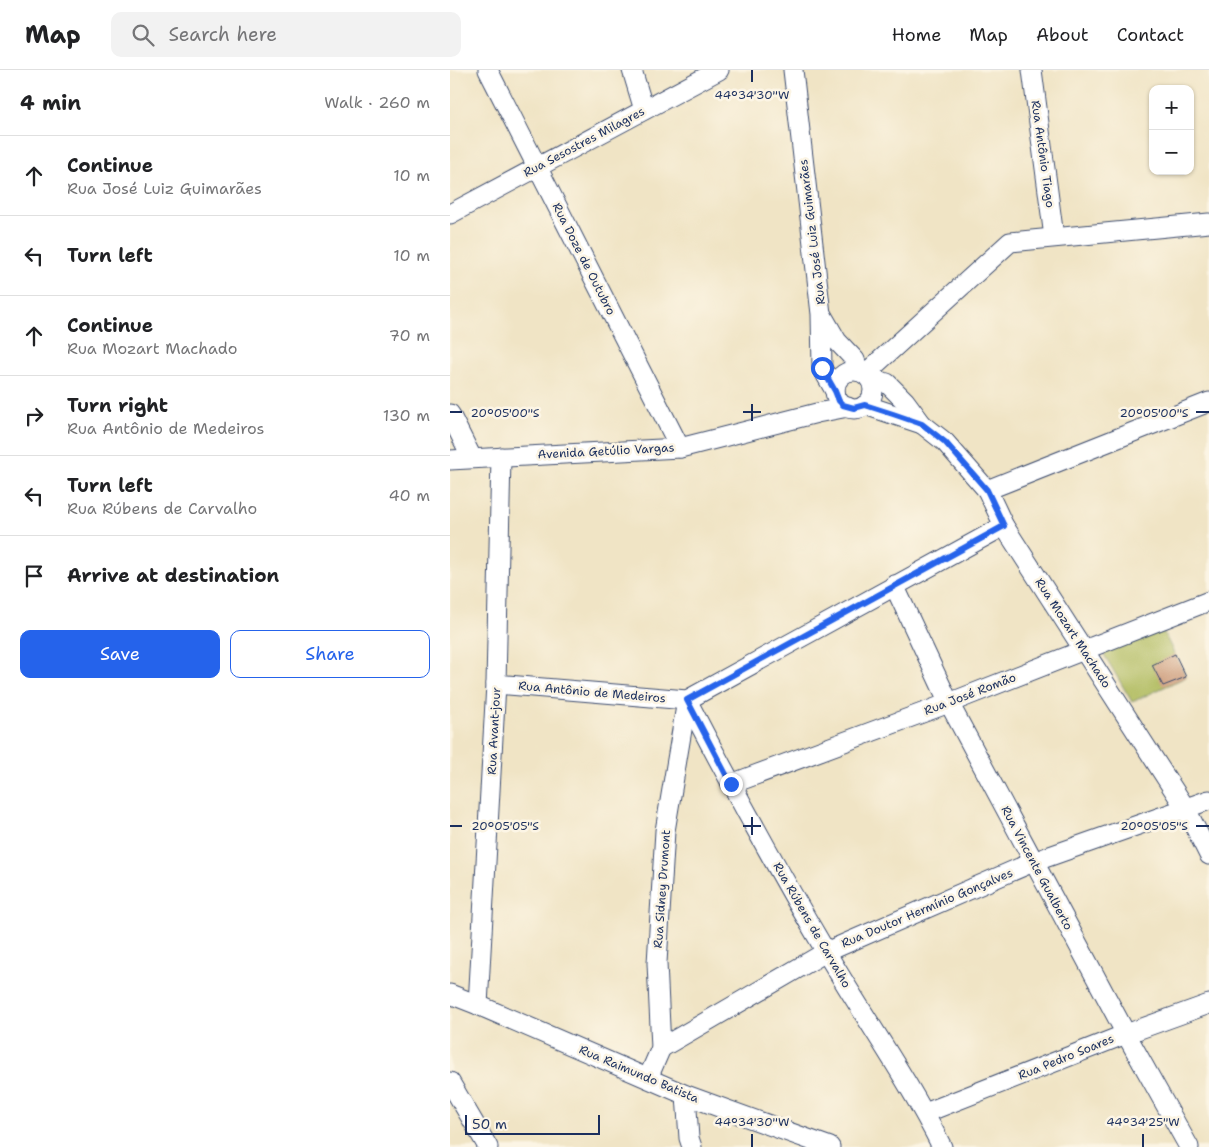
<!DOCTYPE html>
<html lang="en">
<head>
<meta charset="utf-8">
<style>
  :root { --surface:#fff; --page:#f2f2f2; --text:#202124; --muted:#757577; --line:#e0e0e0; --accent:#2563eb }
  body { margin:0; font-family:"Shantell Sans",sans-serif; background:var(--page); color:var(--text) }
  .controls { position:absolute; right:15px; top:15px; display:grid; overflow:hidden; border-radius:10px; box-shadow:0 1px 4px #0004 }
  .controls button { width:45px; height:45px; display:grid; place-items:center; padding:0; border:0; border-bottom:1px solid var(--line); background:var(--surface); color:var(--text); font:25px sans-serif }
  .scale { position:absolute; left:15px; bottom:12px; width:135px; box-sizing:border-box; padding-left:5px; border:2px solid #1b2f5e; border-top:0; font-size:14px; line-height:18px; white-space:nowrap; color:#1b2f5e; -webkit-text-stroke:4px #fcf5e5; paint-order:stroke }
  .stop { position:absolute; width:15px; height:15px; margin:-11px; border:4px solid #2563eb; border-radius:50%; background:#fff }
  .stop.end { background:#2563eb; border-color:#fff; box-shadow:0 1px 5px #0008 }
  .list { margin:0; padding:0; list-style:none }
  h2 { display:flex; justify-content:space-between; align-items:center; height:65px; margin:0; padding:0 20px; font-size:21px }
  h2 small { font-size:16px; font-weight:400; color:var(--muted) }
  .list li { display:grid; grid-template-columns:32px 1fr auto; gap:15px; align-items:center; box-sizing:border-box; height:80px; padding:0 20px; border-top:1px solid var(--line) }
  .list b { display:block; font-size:19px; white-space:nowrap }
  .list p { margin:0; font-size:16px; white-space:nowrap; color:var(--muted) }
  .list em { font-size:16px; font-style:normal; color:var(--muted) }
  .actions { display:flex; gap:10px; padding:15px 20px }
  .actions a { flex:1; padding:11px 0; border:1px solid var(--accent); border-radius:10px; text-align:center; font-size:18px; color:var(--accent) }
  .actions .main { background:var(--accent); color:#fff }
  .icon { flex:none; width:28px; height:28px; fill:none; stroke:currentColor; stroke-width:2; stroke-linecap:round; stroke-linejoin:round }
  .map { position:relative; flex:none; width:759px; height:1077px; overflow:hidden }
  header { display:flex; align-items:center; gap:30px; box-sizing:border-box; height:70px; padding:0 25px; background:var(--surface); border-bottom:1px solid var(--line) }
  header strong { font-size:24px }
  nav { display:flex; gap:28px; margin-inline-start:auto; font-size:18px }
  .search { width:350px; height:45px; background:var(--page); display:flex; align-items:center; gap:12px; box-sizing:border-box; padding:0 18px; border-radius:10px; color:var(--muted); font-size:19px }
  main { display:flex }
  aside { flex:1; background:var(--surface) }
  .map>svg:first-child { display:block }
</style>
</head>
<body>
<header>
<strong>Map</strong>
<div class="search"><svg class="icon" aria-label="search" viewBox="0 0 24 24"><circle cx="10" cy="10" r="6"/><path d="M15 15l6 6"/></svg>Search here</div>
<nav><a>Home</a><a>Map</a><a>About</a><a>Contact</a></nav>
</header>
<main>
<aside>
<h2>4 min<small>Walk · 260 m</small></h2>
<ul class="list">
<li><svg class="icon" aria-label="ahead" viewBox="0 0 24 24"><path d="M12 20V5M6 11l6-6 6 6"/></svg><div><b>Continue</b><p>Rua José Luiz Guimarães</p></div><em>10 m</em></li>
<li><svg class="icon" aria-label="left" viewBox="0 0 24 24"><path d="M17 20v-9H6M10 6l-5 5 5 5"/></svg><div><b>Turn left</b></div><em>10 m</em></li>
<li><svg class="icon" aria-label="ahead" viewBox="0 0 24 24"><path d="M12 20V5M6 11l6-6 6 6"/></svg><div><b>Continue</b><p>Rua Mozart Machado</p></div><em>70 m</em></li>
<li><svg class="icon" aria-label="right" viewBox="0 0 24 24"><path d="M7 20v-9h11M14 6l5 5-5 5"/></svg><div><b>Turn right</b><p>Rua Antônio de Medeiros</p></div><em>130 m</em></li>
<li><svg class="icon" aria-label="left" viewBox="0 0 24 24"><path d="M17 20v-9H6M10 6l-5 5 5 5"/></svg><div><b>Turn left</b><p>Rua Rúbens de Carvalho</p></div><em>40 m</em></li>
<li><svg class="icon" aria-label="arrive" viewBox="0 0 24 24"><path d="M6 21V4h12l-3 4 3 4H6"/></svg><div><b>Arrive at destination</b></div></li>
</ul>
<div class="actions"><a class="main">Save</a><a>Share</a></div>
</aside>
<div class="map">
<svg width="759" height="1077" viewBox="0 0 759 1077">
  <rect width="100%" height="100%" fill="#fcf5e5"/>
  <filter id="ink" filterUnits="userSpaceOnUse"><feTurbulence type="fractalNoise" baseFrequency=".02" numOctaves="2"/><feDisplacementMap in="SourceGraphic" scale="10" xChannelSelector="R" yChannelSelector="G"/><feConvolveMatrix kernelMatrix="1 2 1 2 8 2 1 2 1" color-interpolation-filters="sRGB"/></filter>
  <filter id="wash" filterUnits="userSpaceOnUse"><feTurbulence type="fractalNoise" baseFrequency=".0096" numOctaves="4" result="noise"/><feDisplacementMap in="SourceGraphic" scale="20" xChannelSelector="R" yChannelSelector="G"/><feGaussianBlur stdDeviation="1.12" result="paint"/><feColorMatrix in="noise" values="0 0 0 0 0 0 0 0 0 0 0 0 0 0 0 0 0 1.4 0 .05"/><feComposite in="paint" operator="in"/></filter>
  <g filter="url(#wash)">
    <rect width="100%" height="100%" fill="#f0e4c5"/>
    <path fill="#aeba5c" stroke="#64745d" d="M709,553l27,54 -54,25 -33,-56z"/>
    <g id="blocks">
      <path fill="#cd9c7b" d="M725,584l11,23 -23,9 -11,-21z"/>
    </g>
  </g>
  <g filter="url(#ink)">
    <use href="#blocks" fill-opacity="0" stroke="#3b4a6d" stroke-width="1"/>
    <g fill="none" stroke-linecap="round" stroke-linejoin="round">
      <g stroke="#3b4a6d" stroke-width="21">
        <g id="minor">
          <path d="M38,0l192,378"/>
          <path d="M182,0l12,40"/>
          <path d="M343,0l28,244 1,54 13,23"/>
          <path d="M582,0l22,167"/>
          <path d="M0,144l269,-144"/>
          <path d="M372,245l15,26 18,19 4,11"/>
          <circle cx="404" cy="320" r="19"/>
          <path d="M415,304l145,-132 199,-19"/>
          <path d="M419,308l18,5 18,18 17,23 23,18 42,48 17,36 182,283 23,46"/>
          <path d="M415,335l57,19"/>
          <path d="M0,344l22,44"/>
          <path d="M0,390l230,-12 137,-35 31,-6"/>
          <path d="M537,420l222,-88"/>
          <path d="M444,515l55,118 177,331 63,113"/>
          <path d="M46,614l191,16 317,-174"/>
          <path d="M237,630c44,85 90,169 139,252 38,65 82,127 116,195"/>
          <path d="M281,714l218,-81 260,-102"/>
          <path d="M0,924l28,11 208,90 144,52"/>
          <path d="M28,935l18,-321 5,-227"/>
          <path d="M211,978l165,-96 207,-90 176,-62"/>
          <path d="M198,1008l13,-30 -4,-85 8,-132 22,-131"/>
          <path d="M0,1012l38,65"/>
          <path d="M236,1025l3,43 3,9"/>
          <path d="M475,1043l201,-79 83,-30"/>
        </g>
      </g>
      <use href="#minor" stroke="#fff" stroke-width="19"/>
    </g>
  </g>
  <g fill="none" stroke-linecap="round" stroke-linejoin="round" filter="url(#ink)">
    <path stroke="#2563eb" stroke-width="6" d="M281,714l-44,-84 317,-174 -17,-36 -42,-48 -23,-18 -29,-10 -28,-9 -11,3 -11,-3 -4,-4 -4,-10 -13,-23"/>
  </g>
  <path fill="none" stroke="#1b2f5e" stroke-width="2" d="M302,0v12M302,334v17M0,342h12M293,342h18M746,342h13M302,747v18M0,756h12M293,756h18M746,756h13M302,1064v13M693,1064v13"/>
  <g text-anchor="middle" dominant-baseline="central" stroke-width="5" stroke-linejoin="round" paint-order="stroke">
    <g font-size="12" fill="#1b2f5e" stroke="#fcf5e5">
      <text transform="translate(134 72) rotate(-28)">Rua Sesostres Milagres</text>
      <text transform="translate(593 84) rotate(82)">Rua Antônio Tiago</text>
      <text transform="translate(362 162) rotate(-97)">Rua José Luiz Guimarães</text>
      <text transform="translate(134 189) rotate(63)">Rua Doze de Outubro</text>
      <text transform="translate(156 381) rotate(-3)">Avenida Getúlio Vargas</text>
      <text transform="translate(623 563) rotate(57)">Rua Mozart Machado</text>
      <text transform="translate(142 622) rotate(5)">Rua Antônio de Medeiros</text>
      <text transform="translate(520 624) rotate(-21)">Rua José Romão</text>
      <text transform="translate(44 661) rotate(-87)">Rua Avant-jour</text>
      <text transform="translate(587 798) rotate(62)">Rua Vincente Gualberto</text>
      <text transform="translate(212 819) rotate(-86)">Rua Sidney Drumont</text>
      <text transform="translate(477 838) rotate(-23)">Rua Doutor Hermínio Gonçalves</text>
      <text transform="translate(362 855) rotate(60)">Rua Rúbens de Carvalho</text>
      <text transform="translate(616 987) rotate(-22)">Rua Pedro Soares</text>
      <text transform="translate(189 1004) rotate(23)">Rua Raimundo Batista</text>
    </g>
  </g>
  <g font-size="12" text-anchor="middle" fill="#1b2f5e" stroke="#fcf5e5" stroke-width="5" stroke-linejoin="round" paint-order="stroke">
    <text x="302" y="29">44°34'30"W</text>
    <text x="55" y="347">20°05'00"S</text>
    <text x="704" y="347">20°05'00"S</text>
    <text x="55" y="760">20°05'05"S</text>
    <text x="704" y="760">20°05'05"S</text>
    <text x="302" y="1056">44°34'30"W</text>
    <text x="693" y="1056">44°34'25"W</text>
  </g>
</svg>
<div class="controls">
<button>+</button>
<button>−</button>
</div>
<div class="scale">50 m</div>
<div class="stop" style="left:372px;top:298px"></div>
<div class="stop end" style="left:281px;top:714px"></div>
</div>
</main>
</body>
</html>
